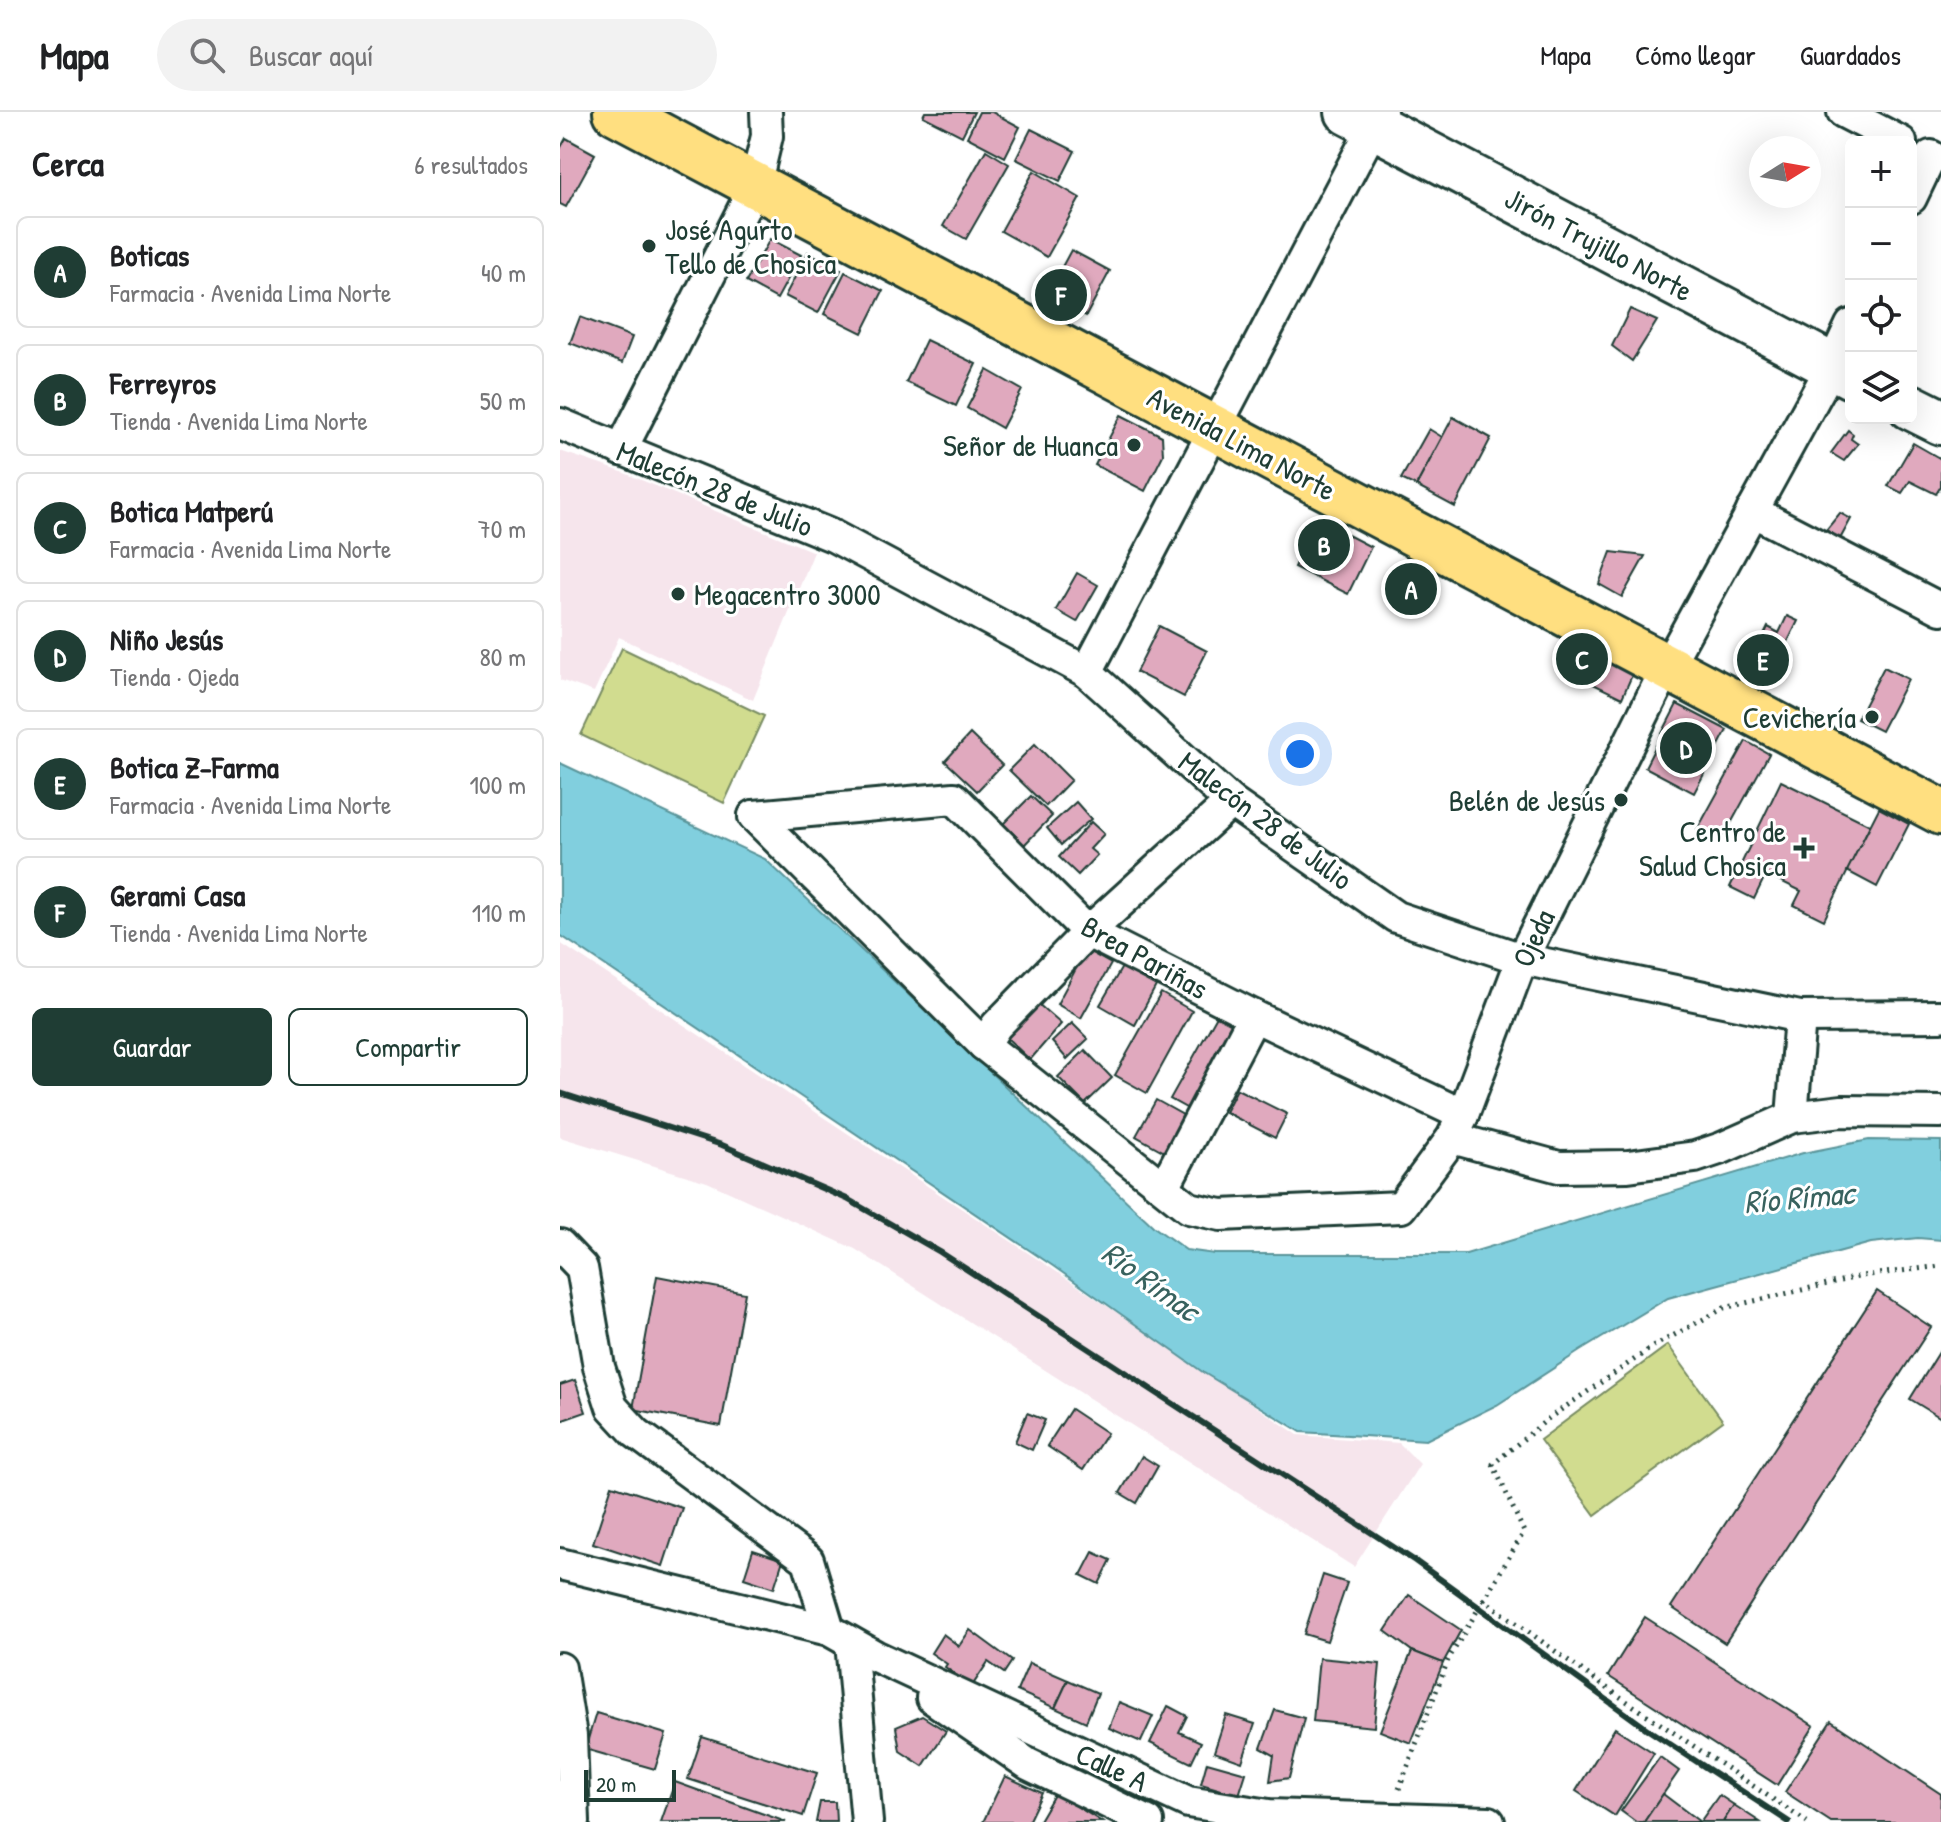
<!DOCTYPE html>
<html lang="es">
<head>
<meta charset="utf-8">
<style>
  :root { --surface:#fff; --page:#f2f2f2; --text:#202124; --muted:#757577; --line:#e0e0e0; --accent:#1f3d34 }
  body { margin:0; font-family:"Patrick Hand",sans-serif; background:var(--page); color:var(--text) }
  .controls { position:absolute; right:24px; top:24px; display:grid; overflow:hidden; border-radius:12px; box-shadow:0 8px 32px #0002 }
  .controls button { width:72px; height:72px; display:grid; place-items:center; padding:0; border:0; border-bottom:2px solid var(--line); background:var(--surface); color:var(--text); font:40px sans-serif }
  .compass { position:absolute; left:1189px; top:24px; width:72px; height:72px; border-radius:50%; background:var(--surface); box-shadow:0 8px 32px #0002; rotate:79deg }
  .scale { position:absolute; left:24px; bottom:20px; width:92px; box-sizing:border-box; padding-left:8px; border:4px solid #1f3d34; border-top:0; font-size:22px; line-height:28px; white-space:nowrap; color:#1f3d34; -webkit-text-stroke:6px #fff; paint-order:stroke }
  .you { position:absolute; left:740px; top:642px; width:28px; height:28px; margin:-20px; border:6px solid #fff; border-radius:50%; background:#1a73e8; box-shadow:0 0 0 12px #1a73e833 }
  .badge { display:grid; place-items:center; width:52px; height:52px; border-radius:50%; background:var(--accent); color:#fff; font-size:26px; font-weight:700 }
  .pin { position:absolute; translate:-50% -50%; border:4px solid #fff; box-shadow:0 2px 8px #0006 }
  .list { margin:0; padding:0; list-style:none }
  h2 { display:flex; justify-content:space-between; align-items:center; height:104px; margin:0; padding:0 32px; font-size:34px }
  h2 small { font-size:26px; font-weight:400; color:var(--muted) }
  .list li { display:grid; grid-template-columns:52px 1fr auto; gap:24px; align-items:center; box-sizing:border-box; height:112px; margin:0 16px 16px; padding:0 16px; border:2px solid var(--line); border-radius:12px }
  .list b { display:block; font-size:30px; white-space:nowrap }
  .list p { margin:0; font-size:26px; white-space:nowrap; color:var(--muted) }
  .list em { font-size:26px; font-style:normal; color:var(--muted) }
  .actions { display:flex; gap:16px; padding:24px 32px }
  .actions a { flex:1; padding:18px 0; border:2px solid var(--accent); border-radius:12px; text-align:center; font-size:28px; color:var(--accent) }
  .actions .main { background:var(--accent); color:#fff }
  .icon { flex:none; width:44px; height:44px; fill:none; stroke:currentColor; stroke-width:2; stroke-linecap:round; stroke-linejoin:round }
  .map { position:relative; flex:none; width:1381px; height:1710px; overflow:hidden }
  header { display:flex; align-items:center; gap:48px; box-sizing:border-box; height:112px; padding:0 40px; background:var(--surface); border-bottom:2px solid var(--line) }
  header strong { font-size:38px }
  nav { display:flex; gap:44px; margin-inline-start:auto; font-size:28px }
  .search { width:560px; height:72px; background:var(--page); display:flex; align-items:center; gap:20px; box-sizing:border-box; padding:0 28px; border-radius:44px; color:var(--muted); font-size:30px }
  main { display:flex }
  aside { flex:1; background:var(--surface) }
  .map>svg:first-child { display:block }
</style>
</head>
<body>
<header>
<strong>Mapa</strong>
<div class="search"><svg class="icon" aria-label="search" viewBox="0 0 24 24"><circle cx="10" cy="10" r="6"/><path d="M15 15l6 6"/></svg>Buscar aquí</div>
<nav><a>Mapa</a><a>Cómo llegar</a><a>Guardados</a></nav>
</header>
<main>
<aside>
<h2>Cerca<small>6 resultados</small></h2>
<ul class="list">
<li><span class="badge">A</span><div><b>Boticas</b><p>Farmacia · Avenida Lima Norte</p></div><em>40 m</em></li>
<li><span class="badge">B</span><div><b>Ferreyros</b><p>Tienda · Avenida Lima Norte</p></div><em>50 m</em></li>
<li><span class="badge">C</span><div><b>Botica Matperú</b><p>Farmacia · Avenida Lima Norte</p></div><em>70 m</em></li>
<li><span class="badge">D</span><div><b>Niño Jesús</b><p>Tienda · Ojeda</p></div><em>80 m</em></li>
<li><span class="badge">E</span><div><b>Botica Z-Farma</b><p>Farmacia · Avenida Lima Norte</p></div><em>100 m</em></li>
<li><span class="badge">F</span><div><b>Gerami Casa</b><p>Tienda · Avenida Lima Norte</p></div><em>110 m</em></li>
</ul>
<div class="actions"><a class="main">Guardar</a><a>Compartir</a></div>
</aside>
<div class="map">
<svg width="1381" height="1710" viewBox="0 0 1381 1710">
  <rect width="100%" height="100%" fill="#fff"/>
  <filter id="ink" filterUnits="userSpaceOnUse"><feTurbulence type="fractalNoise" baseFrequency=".0125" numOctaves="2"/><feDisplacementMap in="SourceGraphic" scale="16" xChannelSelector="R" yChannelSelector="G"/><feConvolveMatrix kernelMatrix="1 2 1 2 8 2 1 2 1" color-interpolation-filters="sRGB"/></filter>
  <g filter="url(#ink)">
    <g fill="#f6e5ec">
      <path d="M0,339l62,21 192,80 -61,148 -134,-63 -25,55 -34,-12z"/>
      <path d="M0,831l491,325 247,167 101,8 21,21 -66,103 -499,-318 -148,-67 -147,-45z"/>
    </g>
    <g fill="#d1dc8f" stroke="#788c62" stroke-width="2">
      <path d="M62,536l142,68 -40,87 -143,-68z"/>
      <path d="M1108,1233l55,76 -128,94 -55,-75z"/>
    </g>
    <path fill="#81cfde" stroke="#5a959a" stroke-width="2" d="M0,651l205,96 389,368 32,23 29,4h251l337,-101 66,-13 72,1v99l-23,-2 -47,5 -203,55 -88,53 -83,54 -71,35 -125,-8 -97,-59 -151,-107 -493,-331z"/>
    <g fill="#e0a9be" stroke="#1f3d34" stroke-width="2">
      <path d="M365,0h49l-12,24 -39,-20z"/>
      <path d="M419,0h13l28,15 -15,30 -38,-20z"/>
      <path d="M471,17l44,22 -15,30 -44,-22z"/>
      <path d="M6,26l29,16 -29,53 -6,-3v-55z"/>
      <path d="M426,38l23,14 -43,75 -23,-13z"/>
      <path d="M474,59l46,27 -33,59 -46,-26z"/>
      <path d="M210,127l31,16 -24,44 -31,-17z"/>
      <path d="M511,138l39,21 -24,45 -33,-18 10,-19 -6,-3z"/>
      <path d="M248,140l33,18 -23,43 -33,-17z"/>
      <path d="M285,160l38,19 -21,42 -38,-19z"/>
      <path d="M1070,197l27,12 -25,40 -20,-15z"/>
      <path d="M20,205l52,20 -10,26 -52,-20z"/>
      <path d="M366,228l50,24 -20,42 -50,-24z"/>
      <path d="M427,258l35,20 -20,38 -35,-20z"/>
      <path d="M561,303l41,21 1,19 -18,36 -50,-26z"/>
      <path d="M893,305l38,21 -36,69 -39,-21z"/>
      <path d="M869,317l13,8 -26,49 -15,-7z"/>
      <path d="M1288,318l5,4 -2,5 7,5 -14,17 -13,-8z"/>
      <path d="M1353,331l28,16v27l-5,8 -26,-13 -8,12 -14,-7z"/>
      <path d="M1280,401l11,6 -11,20 -14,-9z"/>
      <path d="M757,407l54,28 -23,47 -54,-27z"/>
      <path d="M1051,440l34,4 -23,41 -23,-13z"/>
      <path d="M847,454l25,13 -17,34 -26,-14z"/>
      <path d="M517,461l21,12 -21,37 -21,-12z"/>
      <path d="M1227,504l11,5 -26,53 -22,-10 18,-37 11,6z"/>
      <path d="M599,514l48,25 -23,46 -48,-25z"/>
      <path d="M1012,532l61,29 -11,25 -62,-30z"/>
      <path d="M1324,555l24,12 -27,52 -24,-12z"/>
      <path d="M1117,592l50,26 -33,63 -49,-26z"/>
      <path d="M410,622l32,31 -25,26 -32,-30z"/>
      <path d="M1186,629l23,13 -45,82 -27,-6z"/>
      <path d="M475,632l36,36 -25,26 -37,-36z"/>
      <path d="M1221,669l89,44 -46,95 -30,-15 7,-14 -35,-17 -12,25 -24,-12z"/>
      <path d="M471,684l21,20 -28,29 -21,-21z"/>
      <path d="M516,690l15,17 -30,26 -14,-17z"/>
      <path d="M1319,696l30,16 -32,63 -30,-16z"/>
      <path d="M531,710l13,12 -14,15 7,6 -19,20 -19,-18z"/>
      <path d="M526,838l25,14 -30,54 -24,-14z"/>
      <path d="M562,855l34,19 -21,39 -35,-20z"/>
      <path d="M601,881l31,18 -45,82 -32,-18z"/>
      <path d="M476,890l25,22 -31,36 -25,-24z"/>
      <path d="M660,898l27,15 -50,89 -27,-15z"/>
      <path d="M512,911l16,16 -21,20 -15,-17z"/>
      <path d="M525,938l27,28 -27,26 -27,-27z"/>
      <path d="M677,977l50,25 -12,24 -50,-26z"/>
      <path d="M596,988l34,19 -20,36 -34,-19z"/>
      <path d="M97,1164l88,17 -24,133 -88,-17z"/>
      <path d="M1317,1179l54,36 -206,316 -54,-36z"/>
      <path d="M1381,1237v69l-31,-19z"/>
      <path d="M15,1268l11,32 -26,9v-36z"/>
      <path d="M511,1297l36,24 -24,37 -36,-24z"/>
      <path d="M467,1301l18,7 -13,30 -17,-8z"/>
      <path d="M582,1344l16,10 -21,37 -17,-10z"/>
      <path d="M52,1373l70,23 -19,58 -70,-23z"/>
      <path d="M193,1438l30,10 -9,28 -30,-10z"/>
      <path d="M533,1440l18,8 -12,24 -18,-9z"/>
      <path d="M763,1463l24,8 -20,58 -23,-7z"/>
      <path d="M849,1483l52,35 -18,33 -31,-12 -27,-20z"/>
      <path d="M1085,1505l169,109 -37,59 -169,-109z"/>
      <path d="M410,1518l42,31 -8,12 -16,-11 -16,24 -27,-19 2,-3 -16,-11 12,-19 16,12z"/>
      <path d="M852,1539l31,12 -32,80 -31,-12z"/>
      <path d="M759,1546l61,6 -6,63 -61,-6z"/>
      <path d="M469,1551l39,17 -13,28 -38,-17z"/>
      <path d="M508,1568l30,13 -12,29 -31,-14z"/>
      <path d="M559,1590l34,14 -12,26 -32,-14z"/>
      <path d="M608,1594l19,10 -8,16 22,10 -10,21 -41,-20z"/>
      <path d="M715,1598l29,8 -15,60 -19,3 4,-26 -13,-7z"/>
      <path d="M36,1601l70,21 -11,35 -70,-20z"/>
      <path d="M666,1603l29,9 -13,38 -28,-10z"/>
      <path d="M362,1604l24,15 -23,35 -23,-15 -4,-24z"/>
      <path d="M1271,1609l110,73 -1,28h-109l-46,-30z"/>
      <path d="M1055,1616l39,25 -39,63 -39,-25z"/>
      <path d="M142,1625l115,36 -14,43 -115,-37z"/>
      <path d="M1100,1645l19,14 -35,51h-8l-15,-11z"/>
      <path d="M647,1650l39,11 -7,22 -38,-11z"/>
      <path d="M445,1664l37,17 -14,29h-45z"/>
      <path d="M115,1670l111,40h-125z"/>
      <path d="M495,1681l47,29h-64z"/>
      <path d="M1103,1682l37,28h-56z"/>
      <path d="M1159,1683l15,10 -11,17h-23z"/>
      <path d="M260,1690h15l1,20h-20z"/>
      <path d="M1174,1693l26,17h-37z"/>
    </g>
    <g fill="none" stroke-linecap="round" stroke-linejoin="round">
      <g stroke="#1f3d34" stroke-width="36">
        <g id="street">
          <path d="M1283,0l58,30"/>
          <path d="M1351,86l20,-42"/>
          <path d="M0,312l273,112 254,136 144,130 165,115 126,42 278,58 141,-1"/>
          <path d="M61,338l134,-264 12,-50 -1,-24"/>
          <path d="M1192,399l189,98"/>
          <path d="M527,560l294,-560"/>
          <path d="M194,704l230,229 205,163 32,7 180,-8 51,-69 11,-23 59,-156 145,-292 165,-301 19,-41"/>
          <path d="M194,704l200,-18 134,134 166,84 209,99"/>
          <path d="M424,933l12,-19 92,-94 143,-130"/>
          <path d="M1232,1005l8,-100"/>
          <path d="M892,1026l107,29 69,-1 67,-9 27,-9 70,-31 50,-6 99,1"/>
          <path d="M604,1075l90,-171"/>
          <path d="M0,1133l22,23 17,99 13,40 24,26 172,127 21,70"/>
          <path d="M0,1452l269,66 46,26 313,146 81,13 220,7"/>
          <path d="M291,1531l16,179"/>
          <path d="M0,1556l11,68 3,86"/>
          <path d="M372,1586l96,66 120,58"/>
        </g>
      </g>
      <g stroke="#1f3d34" stroke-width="50">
        <g id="secondary">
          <path d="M788,0l503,264"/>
          <path d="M1351,295l30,15"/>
        </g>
      </g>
      <g stroke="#1f3d34" stroke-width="50">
        <path id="highway" d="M56,0l1325,700"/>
      </g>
      <g stroke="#1f3d34" stroke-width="5" stroke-dasharray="2 6" stroke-linecap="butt">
        <path d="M923,1487l118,85 206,138"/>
        <path d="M839,1677l49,-129 76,-128 -31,-68 56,-46 105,-72 70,-38 138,-32 79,-10"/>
      </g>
      <use href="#street" stroke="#fff" stroke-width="30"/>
      <use href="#secondary" stroke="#fff" stroke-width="44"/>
      <use href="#highway" stroke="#ffdf80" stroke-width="44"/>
      <path stroke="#1f3d34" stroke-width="6" d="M0,981l162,52 125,54 93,53 475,309 235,170 139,91"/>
    </g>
  </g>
  <g fill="#1f3d34" stroke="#fff" stroke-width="3">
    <circle cx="89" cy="134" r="8"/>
    <circle cx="574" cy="333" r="8"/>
    <circle cx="118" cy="482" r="8"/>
    <circle cx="1312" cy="605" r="8"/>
    <circle cx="1061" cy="688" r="8"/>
    <path d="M1240 724h8v8h8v8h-8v8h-8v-8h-8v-8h8z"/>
  </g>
  <g text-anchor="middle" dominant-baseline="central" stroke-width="6" stroke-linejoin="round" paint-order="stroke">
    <g font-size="30" fill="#1f3d34" stroke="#fff" text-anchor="end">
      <text x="105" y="117" text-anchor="start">José Agurto<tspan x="105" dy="34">Tello de Chosica</tspan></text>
      <text x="558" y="333">Señor de Huanca</text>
      <text x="134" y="482" text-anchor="start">Megacentro 3000</text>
      <text x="1296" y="605">Cevichería</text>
      <text x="1045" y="688">Belén de Jesús</text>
      <text x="1226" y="719">Centro de<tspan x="1226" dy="34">Salud Chosica</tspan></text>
    </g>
    <g font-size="30" fill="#1f3d34" stroke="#fff">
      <text transform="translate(1039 132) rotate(28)">Jirón Trujillo Norte</text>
      <text transform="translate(682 331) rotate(28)">Avenida Lima Norte</text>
      <text transform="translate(155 376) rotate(22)">Malecón 28 de Julio</text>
      <text transform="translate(706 708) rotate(37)">Malecón 28 de Julio</text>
      <text transform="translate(973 826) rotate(-65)">Ojeda</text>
      <text transform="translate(585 845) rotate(29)">Brea Pariñas</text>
      <text transform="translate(552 1655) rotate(25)">Calle A</text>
    </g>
    <g font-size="32" font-style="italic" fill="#38625e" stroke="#fff">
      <text transform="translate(1239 1085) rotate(-5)">Río Rímac</text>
      <text transform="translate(591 1169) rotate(36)">Río Rímac</text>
    </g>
  </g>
</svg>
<div class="controls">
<button>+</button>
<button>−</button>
<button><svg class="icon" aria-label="locate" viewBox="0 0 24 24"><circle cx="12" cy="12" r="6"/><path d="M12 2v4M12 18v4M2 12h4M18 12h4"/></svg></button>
<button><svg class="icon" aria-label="layers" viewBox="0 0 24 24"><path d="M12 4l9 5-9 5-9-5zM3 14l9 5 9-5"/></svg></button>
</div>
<svg class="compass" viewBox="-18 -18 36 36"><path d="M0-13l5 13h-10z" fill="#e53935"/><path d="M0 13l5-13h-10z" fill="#757577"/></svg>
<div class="scale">20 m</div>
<div class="you"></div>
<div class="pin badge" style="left:851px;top:477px">A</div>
<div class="pin badge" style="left:764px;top:433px">B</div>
<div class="pin badge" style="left:1022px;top:547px">C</div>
<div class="pin badge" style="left:1126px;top:636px">D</div>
<div class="pin badge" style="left:1203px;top:548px">E</div>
<div class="pin badge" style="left:501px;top:183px">F</div>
</div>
</main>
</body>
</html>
